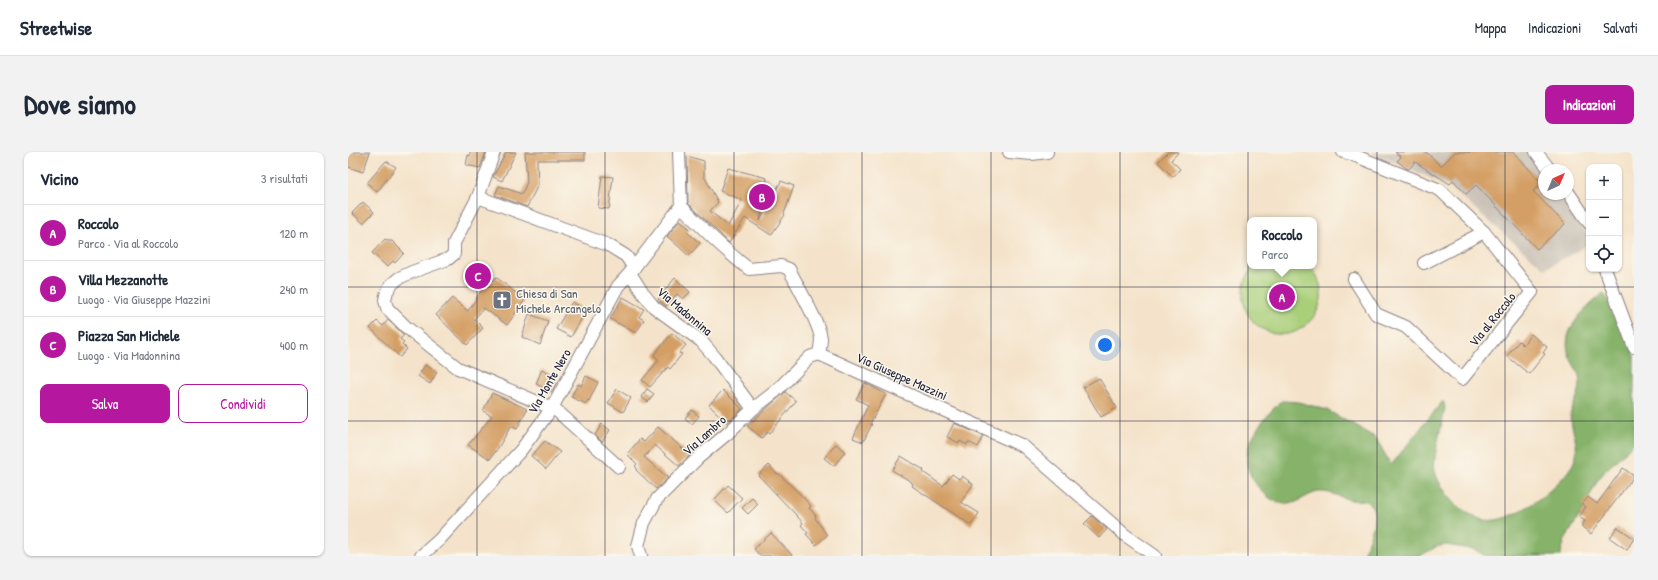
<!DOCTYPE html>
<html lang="it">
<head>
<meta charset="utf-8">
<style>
  :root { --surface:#fff; --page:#f2f2f3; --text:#1f2937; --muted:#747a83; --line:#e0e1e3; --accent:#b5179e }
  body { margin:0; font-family:"Patrick Hand",sans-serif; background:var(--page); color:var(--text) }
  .controls { position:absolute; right:12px; top:12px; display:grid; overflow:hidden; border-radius:8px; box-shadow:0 1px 3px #0004 }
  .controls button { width:36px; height:36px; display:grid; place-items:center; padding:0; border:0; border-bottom:1px solid var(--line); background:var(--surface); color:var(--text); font:20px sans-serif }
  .compass { position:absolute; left:1190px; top:12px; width:36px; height:36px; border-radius:50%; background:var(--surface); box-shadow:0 1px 3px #0004; rotate:44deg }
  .you { position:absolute; left:757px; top:193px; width:14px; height:14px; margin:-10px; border:3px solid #fff; border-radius:50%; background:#1a73e8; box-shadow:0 0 0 6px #1a73e833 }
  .badge { display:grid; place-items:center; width:26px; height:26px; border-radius:50%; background:var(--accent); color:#fff; font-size:13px; font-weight:700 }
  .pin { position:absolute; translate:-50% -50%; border:2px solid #fff; box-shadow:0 1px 4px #0006 }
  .popup { position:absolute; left:899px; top:65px; width:70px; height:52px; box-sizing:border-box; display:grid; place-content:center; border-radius:8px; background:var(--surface); filter:drop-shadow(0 1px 3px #0005); font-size:13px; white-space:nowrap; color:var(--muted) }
  .popup b { font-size:15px; color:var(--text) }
  .popup::after { content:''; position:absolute; left:50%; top:100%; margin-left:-8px; border:8px solid transparent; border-top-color:var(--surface) }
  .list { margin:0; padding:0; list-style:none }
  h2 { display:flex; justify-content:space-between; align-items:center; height:52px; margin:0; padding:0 16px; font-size:17px }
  h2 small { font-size:13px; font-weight:400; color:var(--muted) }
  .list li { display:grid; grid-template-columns:26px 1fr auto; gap:12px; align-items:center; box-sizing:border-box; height:56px; padding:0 16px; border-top:1px solid var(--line) }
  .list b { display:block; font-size:15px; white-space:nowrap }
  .list p { margin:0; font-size:13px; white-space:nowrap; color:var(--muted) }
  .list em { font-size:13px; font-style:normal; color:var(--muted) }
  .actions { display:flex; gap:8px; padding:12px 16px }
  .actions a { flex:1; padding:9px 0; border:1px solid var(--accent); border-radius:8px; text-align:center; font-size:14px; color:var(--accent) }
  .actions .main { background:var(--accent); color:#fff }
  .icon { flex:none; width:22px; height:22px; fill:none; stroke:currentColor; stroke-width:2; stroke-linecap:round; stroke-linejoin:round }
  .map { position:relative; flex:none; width:1286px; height:404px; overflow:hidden; border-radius:8px }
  header { display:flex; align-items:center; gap:24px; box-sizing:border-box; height:56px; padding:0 20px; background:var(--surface); border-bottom:1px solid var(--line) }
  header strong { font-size:19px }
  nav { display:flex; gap:22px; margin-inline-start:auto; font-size:14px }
  .intro { display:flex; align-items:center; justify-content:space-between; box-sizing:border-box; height:96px; padding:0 24px }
  h1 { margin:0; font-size:28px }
  .button { padding:10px 18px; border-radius:8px; background:var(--accent); color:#fff; font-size:14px; font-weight:700 }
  main { display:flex; gap:24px; padding:0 24px }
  aside { flex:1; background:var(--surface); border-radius:8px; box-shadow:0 1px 3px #0004 }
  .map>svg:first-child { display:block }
</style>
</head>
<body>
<header>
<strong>Streetwise</strong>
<nav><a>Mappa</a><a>Indicazioni</a><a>Salvati</a></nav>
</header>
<div class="intro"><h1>Dove siamo</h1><a class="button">Indicazioni</a></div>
<main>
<aside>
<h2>Vicino<small>3 risultati</small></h2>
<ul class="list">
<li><span class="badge">A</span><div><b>Roccolo</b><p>Parco · Via al Roccolo</p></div><em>120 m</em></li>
<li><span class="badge">B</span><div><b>Villa Mezzanotte</b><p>Luogo · Via Giuseppe Mazzini</p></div><em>240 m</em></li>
<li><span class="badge">C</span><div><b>Piazza San Michele</b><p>Luogo · Via Madonnina</p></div><em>400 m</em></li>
</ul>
<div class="actions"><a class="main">Salva</a><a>Condividi</a></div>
</aside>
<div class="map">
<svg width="1286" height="404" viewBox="0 0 1286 404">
  <rect width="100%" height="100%" fill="#fbf7ec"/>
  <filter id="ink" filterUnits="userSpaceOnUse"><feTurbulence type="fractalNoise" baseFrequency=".025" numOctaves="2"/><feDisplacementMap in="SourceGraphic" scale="8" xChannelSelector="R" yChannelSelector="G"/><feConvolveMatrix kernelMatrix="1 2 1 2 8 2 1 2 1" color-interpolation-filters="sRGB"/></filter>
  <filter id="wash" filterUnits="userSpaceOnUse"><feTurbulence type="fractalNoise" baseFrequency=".012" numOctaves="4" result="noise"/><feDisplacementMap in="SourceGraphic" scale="16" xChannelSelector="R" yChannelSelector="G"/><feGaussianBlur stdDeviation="0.9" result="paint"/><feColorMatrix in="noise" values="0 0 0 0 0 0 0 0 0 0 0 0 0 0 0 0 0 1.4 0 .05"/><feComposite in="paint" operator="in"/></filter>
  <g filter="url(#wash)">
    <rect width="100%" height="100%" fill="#f4e3ca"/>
    <path fill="#cbc2b8" d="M1023,0h159l14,20v22h15l30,44v6l-44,25 -98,-84z"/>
    <path fill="#a9cf79" stroke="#66785a" d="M906,114h55c10,8 13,22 12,33 -2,10 -6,18 -13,24 -35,34 -89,-15 -54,-57z"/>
    <path fill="#86b269" stroke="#546a52" d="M1255,141c14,19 24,40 31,63v87l-29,28 -8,10 -12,25 -20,34 -4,12v4h-75l-11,-6 -29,-5 -10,2 -16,9h-58c5,-11 19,-42 8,-52 -6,-6 -15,-2 -23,-5 -9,-3 -19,-8 -29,-7 -12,2 -22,14 -34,12 -11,-2 -19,-9 -25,-16 -7,-9 -13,-19 -12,-31 1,-20 20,-44 35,-56l17,1 28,8 49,28 15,27 51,-63h2l1,6c-2,14 -13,50 -10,63 3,11 10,22 19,31 8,8 19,16 30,18 28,5 76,-33 89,-56 8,-14 0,-29 -2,-44 -2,-13 10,-24 9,-38 0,-10 -8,-18 -11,-27 -9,-27 17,-46 34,-62z"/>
    <g id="blocks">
      <g fill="#d49f65">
        <path d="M0,0h22l-7,20 -15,-5z"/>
        <path d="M122,0h16l-6,16 -14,-3 2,-10 2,1z"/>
        <path d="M158,0h10l-14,29 -9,-4z"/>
        <path d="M177,0h60v8h-48l1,25 -11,22 -32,-12 4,-9 23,8 5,-12z"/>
        <path d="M820,0h11l-8,8 9,9 -7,8 -15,-15z"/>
        <path d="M1047,0h31l15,14 14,-14h58l29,31 -9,8 32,33 -28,25 -61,-64 -10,9 -13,-14 -3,4 -35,-22 -6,7 -3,-1 -9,-7 4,-4z"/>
        <path d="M339,4l17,5v15l14,26 -8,9 18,15 14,-26 -22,-9 8,-23 39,10 -7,43 21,-40 13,5 -10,28 1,1 -14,20 -26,-17 -16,25 -10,-10 -31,-30z"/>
        <path d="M38,9l10,6 -19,25 -10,-9z"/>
        <path d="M254,24l11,1 -4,32 -11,-1z"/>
        <path d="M15,50l11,10 -11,11 -11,-10z"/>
        <path d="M332,68l10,9 -3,3 13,11 -11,13 -22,-20z"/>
        <path d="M37,87l3,2h4l12,12 -9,10 -2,-2 -6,6 -15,-14z"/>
        <path d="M148,125l29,23 -18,25 -23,-17 -10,11 9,9 -16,17 -31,-30 16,-17 16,13 19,-29 1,1 3,-4 2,2z"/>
        <path d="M327,126l15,14 -7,7 -6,-5 -11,12 -8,-7z"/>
        <path d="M275,145l21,12 -5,8 5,3 -8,13 -26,-14z"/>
        <path d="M224,150l14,9 -15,26 -15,-8z"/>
        <path d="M181,162l19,7 -8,24 -18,-8z"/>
        <path d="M40,168l16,15 -4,4 4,3 -2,2 5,5 -7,8 -30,-29 7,-7 6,5z"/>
        <path d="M324,181l14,12 -7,8 3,1 -12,15 -2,-2 -18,20 -8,-7 17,-20 -5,-5z"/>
        <path d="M1183,182l16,13 -4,6 2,1 -16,20 -22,-18 12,-15 4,4z"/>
        <path d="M77,213l12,7 -7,12 -12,-8z"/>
        <path d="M194,217l13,7 -2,6 3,1 -4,9 -16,-8z"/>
        <path d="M238,224l12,6 -9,19 -1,-1 -2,4 -15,-7 7,-13 3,2z"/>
        <path d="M751,226l18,30 -16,9 -18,-30z"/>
        <path d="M517,231l21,11 -16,30h2l-9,18 -10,-4 15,-33 -12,-6z"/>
        <path d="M269,237l14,9 -8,14 -15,-9z"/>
        <path d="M299,237l7,5 -6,8 -7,-5z"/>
        <path d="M375,238l19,19 -15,14 -18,-18z"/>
        <path d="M437,240l11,9 -27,33 -2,-2 -5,6 -15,-12z"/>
        <path d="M144,241l35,16 -10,20 -6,-3 -13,22 -8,11 -22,-14 24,-29 -9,-5z"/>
        <path d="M344,258l7,6 -7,8 -7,-6z"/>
        <path d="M606,271l29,13 -5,11 -10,-5 -1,3 -7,-4 -1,2 -12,-6z"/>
        <path d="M254,272l8,6 -8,12 -7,-7z"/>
        <path d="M310,275l32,28 -11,11 -24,-21 -11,12 24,21 -12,11 -20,-19 1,-2 -2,-2 2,-2 -10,-10 13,-15 4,3z"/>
        <path d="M197,289l15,11 -14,17 -15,-13z"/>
        <path d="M488,292l9,8 -11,14 -10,-8z"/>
        <path d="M553,304l23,14 -1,2 20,14 9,-12 7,5 3,-3 11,8 -12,18 18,11 -8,12 -59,-39 1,-2 -3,-3 -18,-11z"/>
        <path d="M421,313l8,9 1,-1 24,23 9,10 -2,2 7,8 -1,2 12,17 -11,10 -10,-11 2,-1 -7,-8 2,-2 -7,-8 -38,-40z"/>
        <path d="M1275,316l11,8 -43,58 -10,-8 4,-5 -6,-4 7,-10 -4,-3 6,-7 9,7z"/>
        <path d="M380,333l14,13 -14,15 -14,-13z"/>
        <path d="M404,346l6,6 -10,10 -6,-6z"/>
        <path d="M744,364l15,13 -8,9 -15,-14z"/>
        <path d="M1269,375l17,11 -7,12 -17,-12z"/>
        <path d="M423,381l22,23h-33l-6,-7z"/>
      </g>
    </g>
  </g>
  <g filter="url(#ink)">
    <use href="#blocks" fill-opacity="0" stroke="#8b8282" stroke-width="1"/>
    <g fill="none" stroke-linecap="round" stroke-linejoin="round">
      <g stroke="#8b8282" stroke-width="14">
        <g id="street">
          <path d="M146,0l-16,45 -24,46v11l-6,5 -36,13 -13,6 -7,6 -5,7 -2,9 2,8 19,19 52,41 98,42 63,57"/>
          <path d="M331,0l2,54"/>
          <path d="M661,0l23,2 15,-2"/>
          <path d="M995,0l8,2 89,36 44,42 48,60 -70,87 -56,-52 -30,-13 -22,-35"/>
          <path d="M1188,0l14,18"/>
          <path d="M1220,40l21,31"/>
          <path d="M130,45l130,48 18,11 8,12"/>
          <path d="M333,54c21,22 43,44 68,63l32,-3 8,3c9,18 29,51 32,69 0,6 -1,10 -2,16"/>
          <path d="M1076,111l60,-31"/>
          <path d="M1257,117l29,78"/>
          <path d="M282,121l12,19 12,15 47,34 13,15 39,53"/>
          <path d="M471,202l204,92 102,89 30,21"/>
          <path d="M73,404l18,-16 82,-90 31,-42 66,-122 12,-13 51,-67"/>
          <path d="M293,404l-3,-10 6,-23 13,-24 41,-41 30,-25 25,-24 23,-18 34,-34 9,-3"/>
        </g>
      </g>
      <use href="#street" stroke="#fff" stroke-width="12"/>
    </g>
  </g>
  <path fill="none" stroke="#22223b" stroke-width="1" stroke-opacity="0.55" d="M129,0v404M257,0v404M386,0v404M514,0v404M643,0v404M772,0v404M900,0v404M1029,0v404M1157,0v404M0,135h1286M0,269h1286"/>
  <defs>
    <g id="church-square" transform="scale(1)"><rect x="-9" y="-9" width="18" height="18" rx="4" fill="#6b7280" stroke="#fbf7ec"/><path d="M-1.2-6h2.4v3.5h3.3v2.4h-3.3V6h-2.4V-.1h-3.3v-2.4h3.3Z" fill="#fff"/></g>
  </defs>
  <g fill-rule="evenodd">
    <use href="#church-square" x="154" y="148"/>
  </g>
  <g text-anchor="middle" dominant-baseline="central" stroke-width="3" stroke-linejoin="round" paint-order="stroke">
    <g font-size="13" fill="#5b616d" stroke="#fbf7ec" text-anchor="start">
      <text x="168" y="141">Chiesa di San<tspan x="168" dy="15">Michele Arcangelo</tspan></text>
    </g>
    <g font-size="13" fill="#22223b" stroke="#fbf7ec">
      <text transform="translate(337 159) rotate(40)">Via Madonnina</text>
      <text transform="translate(1144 167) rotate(-51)">Via al Roccolo</text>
      <text transform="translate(554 224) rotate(24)">Via Giuseppe Mazzini</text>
      <text transform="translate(201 229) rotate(-60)">Via Monte Nero</text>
      <text transform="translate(356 283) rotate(-42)">Via Lambro</text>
    </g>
  </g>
</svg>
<div class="controls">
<button>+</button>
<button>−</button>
<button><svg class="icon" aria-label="locate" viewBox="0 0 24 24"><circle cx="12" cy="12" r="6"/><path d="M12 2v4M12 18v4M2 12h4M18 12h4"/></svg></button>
</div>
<svg class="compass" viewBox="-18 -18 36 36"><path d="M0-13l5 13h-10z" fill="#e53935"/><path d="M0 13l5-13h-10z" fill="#747a83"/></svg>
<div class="you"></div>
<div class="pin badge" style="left:934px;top:145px">A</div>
<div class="popup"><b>Roccolo</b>Parco</div>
<div class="pin badge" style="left:414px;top:45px">B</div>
<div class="pin badge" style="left:130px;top:124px">C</div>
</div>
</main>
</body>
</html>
